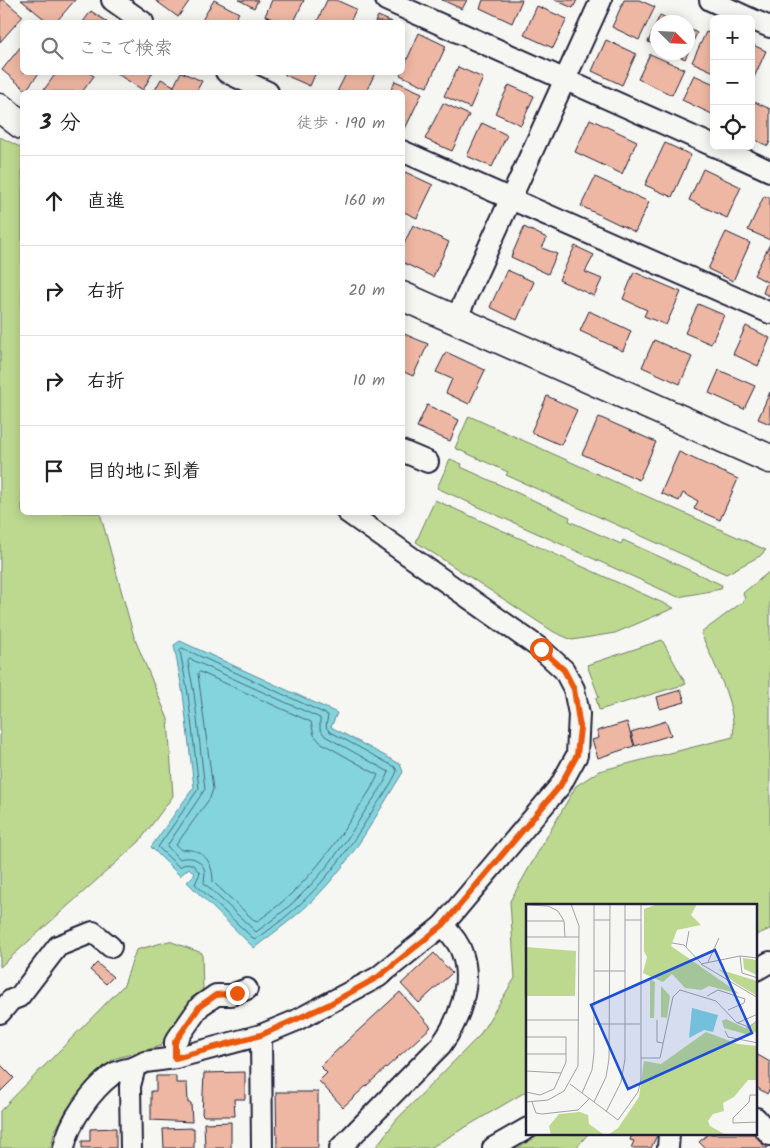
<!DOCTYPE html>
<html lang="ja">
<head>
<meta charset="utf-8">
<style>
  :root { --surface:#fff; --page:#f2f2f2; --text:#222; --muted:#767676; --line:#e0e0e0 }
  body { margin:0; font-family:Kalam,"Klee One",sans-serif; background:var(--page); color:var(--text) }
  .controls { position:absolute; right:15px; top:15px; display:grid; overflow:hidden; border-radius:8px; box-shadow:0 2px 12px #0003 }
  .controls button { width:45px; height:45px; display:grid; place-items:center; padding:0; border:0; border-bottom:1px solid var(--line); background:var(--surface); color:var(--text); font:25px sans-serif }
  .compass { position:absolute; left:650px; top:15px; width:45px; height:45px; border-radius:50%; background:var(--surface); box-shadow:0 2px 12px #0003; rotate:114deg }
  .stop { position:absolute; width:15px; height:15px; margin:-11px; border:4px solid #ea580c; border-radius:50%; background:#fff }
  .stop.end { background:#ea580c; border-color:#fff; box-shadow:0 1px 5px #0008 }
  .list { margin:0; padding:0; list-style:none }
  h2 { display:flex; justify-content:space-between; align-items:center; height:65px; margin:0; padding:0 20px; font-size:21px }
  h2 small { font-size:16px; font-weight:400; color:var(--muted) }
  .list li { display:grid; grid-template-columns:32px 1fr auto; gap:15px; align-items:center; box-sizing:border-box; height:90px; padding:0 20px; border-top:1px solid var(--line) }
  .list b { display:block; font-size:19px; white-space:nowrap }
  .list em { font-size:16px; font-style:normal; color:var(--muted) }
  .icon { flex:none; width:28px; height:28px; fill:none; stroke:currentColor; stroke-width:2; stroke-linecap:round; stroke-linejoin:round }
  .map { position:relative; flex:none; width:770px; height:1148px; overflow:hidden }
  .search { position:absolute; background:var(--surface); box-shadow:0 2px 12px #0003; left:20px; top:20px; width:385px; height:55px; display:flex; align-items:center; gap:12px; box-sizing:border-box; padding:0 18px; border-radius:8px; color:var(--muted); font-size:19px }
  .panel { position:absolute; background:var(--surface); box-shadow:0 2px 12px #0003; left:20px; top:90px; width:385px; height:425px; border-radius:8px }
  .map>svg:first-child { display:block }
</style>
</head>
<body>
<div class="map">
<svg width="770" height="1148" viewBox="0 0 770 1148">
  <rect width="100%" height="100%" fill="#f6f6f2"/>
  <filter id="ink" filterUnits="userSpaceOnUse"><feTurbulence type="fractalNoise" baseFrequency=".02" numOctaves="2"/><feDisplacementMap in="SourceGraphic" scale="10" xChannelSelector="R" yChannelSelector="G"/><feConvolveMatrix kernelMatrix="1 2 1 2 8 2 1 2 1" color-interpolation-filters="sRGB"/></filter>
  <g filter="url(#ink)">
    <g fill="#bdd990" stroke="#707e66">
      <path d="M0,137l22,11v364l78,1 34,124 34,82 5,77 -34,46 -139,125z"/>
      <path d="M469,416l297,134 -6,6 -34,18 -220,-99 2,-3 -53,-24z"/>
      <path d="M450,459l12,5 -1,3 109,50 -1,4 52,23 2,-4 99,45 -1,4 -43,8 -241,-109z"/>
      <path d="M435,500l239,108 -59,25 -43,7 -18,-8 -138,-90z"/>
      <path d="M770,571v358l-14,6v-29h-228l-1,185 -97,57h-55l22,-29 82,-83 36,-58 -5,-77 66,-115 23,-15 134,-34c4,-32 -20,-74 -32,-104l44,-33 -2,-7z"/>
      <path d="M662,640l24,44 -87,26 -3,-12 3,-1 -12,-32z"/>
      <path d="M169,941l33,12 1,39 -17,17 -25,37 -48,13 -30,30 -16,20 -13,24 -3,15h-51v-37l124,-126 12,-35z"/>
      <path d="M539,1134h49l-12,14h-61z"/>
    </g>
    <path fill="#83d4dd" stroke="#5c8d9c" d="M180,641l157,72 -6,14 69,37 3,8c-26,42 -50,87 -84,122 -20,21 -43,37 -65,54l-67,-66 8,-8 -6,-6 -9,8 -29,-29 43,-60 -11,-93 -9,-49z"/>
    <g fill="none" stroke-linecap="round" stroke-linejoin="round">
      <g stroke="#49697c" stroke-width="1">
        <path d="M182,648l146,67 -2,12 3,4 66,36 2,4c-5,13 -16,27 -24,39 -35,57 -62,91 -118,130l-60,-56 5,-11 -7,-8 -5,-2 -9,4 -21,-20 41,-59 -11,-94 -8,-43z"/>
        <path d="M190,659l130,59v11l5,7 64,36c-5,14 -16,27 -24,39 -32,52 -59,86 -109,121l-52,-49 1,-12c-5,-13 -14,-15 -26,-12l-12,-13 38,-57 -11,-96 -6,-31z"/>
        <path d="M200,672l111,50 3,13 6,7 58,33c-5,12 -14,25 -22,36 -27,44 -57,82 -100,111l-43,-40c0,-20 -10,-35 -32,-32l-5,-5 34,-47 3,-9 -15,-115z"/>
      </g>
    </g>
    <g fill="#eeb7a3" stroke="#22223b">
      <path d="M0,0h4l19,16 -23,26z"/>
      <path d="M21,0h54l-19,22h-8z"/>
      <path d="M155,0h35l-12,17z"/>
      <path d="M214,0l25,13 -6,9h-32z"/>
      <path d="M239,0h19l-4,8z"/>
      <path d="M272,0h32l-10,22h-15l-14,-6z"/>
      <path d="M327,0h9l20,9 -6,13h-33z"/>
      <path d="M442,0h25l-5,9z"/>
      <path d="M483,0h39l-10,23 -32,-15z"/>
      <path d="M555,0h22l-4,8z"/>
      <path d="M624,0h15l16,7 -16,33 -27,-13z"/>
      <path d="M537,6l30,13 -14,29 -29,-13z"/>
      <path d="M91,11l16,11h-24z"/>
      <path d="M660,15l15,7h-17v24l-10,-4z"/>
      <path d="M378,16l14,6h-17z"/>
      <path d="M688,28l9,5 -12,26 -14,-7h17z"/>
      <path d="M706,32l8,3v37l-22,-10z"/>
      <path d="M419,33l27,13 -19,41 -27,-12z"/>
      <path d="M606,40l30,14 -14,31 -30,-14z"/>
      <path d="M751,44l15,7 -15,33z"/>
      <path d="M22,45v27h18l-14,18 -24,-20z"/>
      <path d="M650,54l34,15 -12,26 -34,-16z"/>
      <path d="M458,67l25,11 -13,30 -26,-12z"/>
      <path d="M57,72h31l6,4 -12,16h-37l-2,-1z"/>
      <path d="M114,72h39l-10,18z"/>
      <path d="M181,72l21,9 -6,11h-25z"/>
      <path d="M286,72h30l-6,14 -25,-11z"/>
      <path d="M347,72h28v1l-9,19h-29z"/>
      <path d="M694,75l20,9v31l-32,-15z"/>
      <path d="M161,79l13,7 -3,6h-17z"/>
      <path d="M395,81l27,12 -17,36 -3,-1v-36h-12z"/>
      <path d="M509,85l25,11 -13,29 -26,-12z"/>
      <path d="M755,102l15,7v32l-2,5 -17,-8v-29z"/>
      <path d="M443,103l26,12 -17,36 -27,-12z"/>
      <path d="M590,119l47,22 -15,33 -47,-22z"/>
      <path d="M482,123l25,12 -15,32 -25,-11z"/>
      <path d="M665,143l26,12 -19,42 -27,-12z"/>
      <path d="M703,169l38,18 -14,31 -38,-18z"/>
      <path d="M405,172l28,13 -16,33 -15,-7v-35z"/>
      <path d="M595,177l54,25 -14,30 -54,-26z"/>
      <path d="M764,196l6,2v42l-22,-10z"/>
      <path d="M413,225l36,17 -16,35 -31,-15v-14z"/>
      <path d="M524,227l23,11 -5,10 15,6 -9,20 -37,-17z"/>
      <path d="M726,232l24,11 -17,38 -25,-12z"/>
      <path d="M770,244v52l-7,-3 4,-11 -13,-7z"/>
      <path d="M575,246l19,9 -9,17 17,7 -8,17 -35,-16z"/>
      <path d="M507,270l27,12 -17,38 -27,-13z"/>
      <path d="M634,272l47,20 -15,33 -22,-9 3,-6 -24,-11z"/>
      <path d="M698,304l26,11 -13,29 -26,-11z"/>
      <path d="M589,311l42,20 -8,20 -43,-20z"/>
      <path d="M746,326l24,12 -12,28 -25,-12z"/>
      <path d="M402,333l26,11 -15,32 -11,-5z"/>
      <path d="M654,340l38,17 -12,27 -38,-17z"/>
      <path d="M446,352l39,18 -16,34 -23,-11 6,-14 -16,-7z"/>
      <path d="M719,370l36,16 -11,23 -35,-16z"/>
      <path d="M770,392v32l-12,-5z"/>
      <path d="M547,396l30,14 -16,35 -30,-13z"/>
      <path d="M427,405l32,15 -9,21 -33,-14z"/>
      <path d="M599,417l57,25 -17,38 -57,-26z"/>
      <path d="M679,452l59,27 -18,41 -26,-11 4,-8 -15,-8 -4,8 -18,-8z"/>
      <path d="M681,690l4,12 -25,7 -3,-12z"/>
      <path d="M666,721l5,14 -36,11 -4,-14z"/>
      <path d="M627,722l7,24 -36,12 -6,-18 7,-2 -2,-7z"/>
      <path d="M434,953l18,20 -33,30 -18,-19z"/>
      <path d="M97,963l16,14 -7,7 -16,-14z"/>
      <path d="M400,992l31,35 -88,80 -24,-26 8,-8 -7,-7z"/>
      <path d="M756,1054l14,8v27l-3,5 -11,-7z"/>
      <path d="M0,1064l14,14 -14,14z"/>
      <path d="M245,1072v27h-11l1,17h-31l-2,-2 2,-41z"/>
      <path d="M156,1076h20v7h11l1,20h3l1,19 -41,-2v-29h5z"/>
      <path d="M276,1092h42v56h-41z"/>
      <path d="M231,1122v26h-26l-1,-25z"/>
      <path d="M116,1128v20h-34v-7h8v-12z"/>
      <path d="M194,1128v20h-30l-1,-19z"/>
      <path d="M632,1134h23l2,1 -6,13h-20l3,-7 -4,-1z"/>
      <path d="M708,1134h47l13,14h-63l-6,-6z"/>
    </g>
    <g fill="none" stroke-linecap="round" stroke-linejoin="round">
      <g stroke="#22223b" stroke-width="24">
        <g id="street">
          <path d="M112,0l31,22"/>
          <path d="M386,0l328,146"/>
          <path d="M710,0l41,19"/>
          <path d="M751,19l19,8"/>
          <path d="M226,72l42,20"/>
          <path d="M715,146l55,25"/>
          <path d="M402,151l368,162"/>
          <path d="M456,319l145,-319"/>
          <path d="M402,451l26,11"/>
          <path d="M756,970l14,-8"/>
          <path d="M0,1013l11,-13 8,-3 39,-51 35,-14 18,15"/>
          <path d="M261,1035l1,113"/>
          <path d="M175,1058v-16l25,-36 16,-11h15l16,-6"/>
          <path d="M756,1118l14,17"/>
          <path d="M64,1148c5,-27 27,-57 49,-74 6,-4 16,-5 22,-7"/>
          <path d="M131,1148l-1,-62 5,-19 10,-5 30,-4 86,-23 34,-14 83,-44 65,-52 117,-139 17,-31 2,-41 -5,-25 -10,-19 -23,-21 -194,-137"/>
          <path d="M340,1148l101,-103c18,-24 32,-61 21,-92 -3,-11 -12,-19 -19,-28"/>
          <path d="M493,1148l35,-20"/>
          <path d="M668,1148l1,-14"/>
        </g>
      </g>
      <g stroke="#22223b" stroke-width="31">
        <g id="secondary">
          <path d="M0,108l22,17"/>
          <path d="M402,296l368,163"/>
        </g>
      </g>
      <use href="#street" stroke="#f6f6f2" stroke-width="20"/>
      <use href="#secondary" stroke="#f6f6f2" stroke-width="28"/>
    </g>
  </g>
  <g fill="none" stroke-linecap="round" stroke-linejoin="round" filter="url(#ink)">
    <path stroke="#ea580c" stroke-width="6" d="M237,993l-21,2 -16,11 -25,36v16l86,-23 67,-30 50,-28 65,-52 117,-139 17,-31 3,-27 -6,-39 -10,-19 -23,-21"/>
  </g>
  <g transform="translate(526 904)">
    <rect width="231" height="231" fill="#f6f6f2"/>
    <path d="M132,0h39l-6,11 10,10 -24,5 -6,16 69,48 -31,-8 -8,4 -16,-2 -13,-14 -9,8 -20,-9 4,-16 -3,-6v-42zM0,43l50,4 -1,45h-49zM217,54l14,2v15l-13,-6zM192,65l39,12v15l-23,-14zM124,75l5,3 -1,36h-4zM135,82l9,10 -3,22 -6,-1zM200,115l19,9 12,-6v9l-8,4 -25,-7 -2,-7zM180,128l32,12 19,2v34h-9l-14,17 -11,6 1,8 -11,3 -5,7 2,5 16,9h-118l10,-7 21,-31 5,-36 17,3zM54,208l8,3 1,9 14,10 -52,1 -2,-9 10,-12z" fill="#bdd990"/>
    <path d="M166,104l26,7 -5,17 -9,-2 -15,8z" fill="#83d4dd"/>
    <path fill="none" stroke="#a1a1a9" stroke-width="1" d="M0,1l22,1 10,5 6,10 1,16M68,16h16M99,16h16M0,17h38M0,33h53M146,39l12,2 17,18M160,43l3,-16M214,52l18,2M182,58l11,-24M68,67h31M232,74l-16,-5 -2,-17 -39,8 57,34M181,92l11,-6 27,9 -1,4 -16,7M0,116h53M131,116v22l6,1M212,119l11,4 9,-7M67,120h47M199,127l3,6 30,6M0,133h40v25l-12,27 -14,6 -14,-3M0,150h40M115,154h19l13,-61 7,-7 36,11 21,22 21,-9M0,167l35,2M44,180l48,36 20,-28 3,-13v-175M56,189l10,-23 2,-17v-149M232,191h-8l-1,7 -16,16v5l25,-1M0,198l22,-2 16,-9 14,-25 1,-140 -8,-22M6,198l4,11 6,1 36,-4 11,-11M68,198l12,-25 3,-18 1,-155M80,208l15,-30 4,-23v-155"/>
    <path fill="#1d4ed8" fill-opacity="0.15" stroke="#1d4ed8" stroke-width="2.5" d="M189,46l37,83 -124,56 -37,-84z"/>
    <rect width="231" height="231" fill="none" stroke="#22223b" stroke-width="2.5"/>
  </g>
</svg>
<div class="controls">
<button>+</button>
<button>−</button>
<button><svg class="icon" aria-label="locate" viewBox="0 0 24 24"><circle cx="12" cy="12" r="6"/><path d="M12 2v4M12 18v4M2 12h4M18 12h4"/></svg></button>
</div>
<svg class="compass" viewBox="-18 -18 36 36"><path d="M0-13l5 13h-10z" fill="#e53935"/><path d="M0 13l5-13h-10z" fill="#767676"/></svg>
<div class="stop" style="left:541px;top:649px"></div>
<div class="stop end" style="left:237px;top:993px"></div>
<div class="search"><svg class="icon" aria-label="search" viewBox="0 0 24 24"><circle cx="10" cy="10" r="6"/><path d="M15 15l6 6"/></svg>ここで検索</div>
<section class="panel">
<h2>3 分<small>徒歩 · 190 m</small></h2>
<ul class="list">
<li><svg class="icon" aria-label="ahead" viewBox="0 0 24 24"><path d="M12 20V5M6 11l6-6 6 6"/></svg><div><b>直進</b></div><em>160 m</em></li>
<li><svg class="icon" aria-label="right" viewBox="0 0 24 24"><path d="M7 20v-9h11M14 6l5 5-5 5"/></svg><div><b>右折</b></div><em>20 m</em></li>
<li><svg class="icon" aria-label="right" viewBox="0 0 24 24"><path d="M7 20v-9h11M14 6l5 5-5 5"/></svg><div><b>右折</b></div><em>10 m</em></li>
<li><svg class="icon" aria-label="arrive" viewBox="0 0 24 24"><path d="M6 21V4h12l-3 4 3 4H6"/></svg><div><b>目的地に到着</b></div></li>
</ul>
</section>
</div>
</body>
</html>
